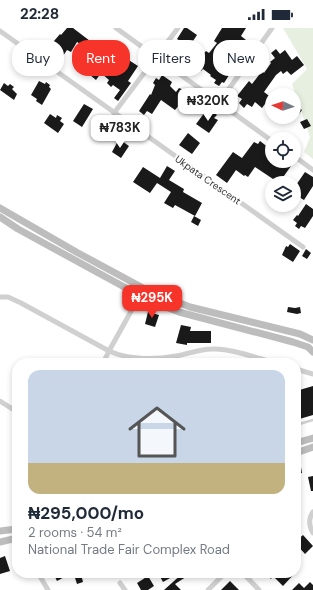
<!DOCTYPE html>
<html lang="en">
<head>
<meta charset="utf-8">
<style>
  :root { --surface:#fff; --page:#f6f6f7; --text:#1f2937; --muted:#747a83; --accent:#f63429 }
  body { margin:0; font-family:"DM Sans",sans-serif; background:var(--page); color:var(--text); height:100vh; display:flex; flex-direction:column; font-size:15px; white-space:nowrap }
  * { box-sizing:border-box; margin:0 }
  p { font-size:13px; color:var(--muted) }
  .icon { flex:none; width:22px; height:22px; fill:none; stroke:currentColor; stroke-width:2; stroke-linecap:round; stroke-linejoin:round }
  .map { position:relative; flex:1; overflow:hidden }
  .sheet { position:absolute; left:12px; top:330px; width:289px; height:220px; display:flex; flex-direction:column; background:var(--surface); border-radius:16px; box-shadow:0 2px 6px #0003 }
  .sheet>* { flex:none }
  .top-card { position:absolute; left:12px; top:12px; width:289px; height:36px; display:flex; gap:8px }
  .needle { width:26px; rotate:273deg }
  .tools { position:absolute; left:265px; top:60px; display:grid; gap:8px }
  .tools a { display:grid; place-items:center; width:36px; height:36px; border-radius:50%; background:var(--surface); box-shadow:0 2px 6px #0003; font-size:20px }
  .price { position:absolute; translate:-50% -34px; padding:0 9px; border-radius:8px; background:#fff; color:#222; font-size:13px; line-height:26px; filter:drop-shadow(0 1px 2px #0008) }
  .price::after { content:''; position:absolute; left:50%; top:24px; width:12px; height:9px; margin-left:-6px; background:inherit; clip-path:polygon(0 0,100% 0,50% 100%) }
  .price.active { background:var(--accent); color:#fff }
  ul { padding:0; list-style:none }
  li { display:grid; align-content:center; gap:8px; height:212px; padding:0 16px }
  li span { display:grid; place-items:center; height:124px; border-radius:12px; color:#555 }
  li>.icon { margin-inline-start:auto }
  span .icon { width:72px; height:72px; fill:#fffc; stroke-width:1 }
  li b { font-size:17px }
  .chip { padding:0 14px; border-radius:16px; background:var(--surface); box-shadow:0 2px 6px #0003; font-size:14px; line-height:36px }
  .chip.active { background:var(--accent); color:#fff }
  .status { display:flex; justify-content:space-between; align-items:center; height:28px; padding:0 20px; background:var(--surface); direction:ltr }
  .status svg { height:11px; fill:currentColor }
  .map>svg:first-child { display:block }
  .green { fill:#e7f0e0 }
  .building { fill:#1a1a1a }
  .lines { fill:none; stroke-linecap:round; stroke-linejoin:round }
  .service { stroke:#d0d0d0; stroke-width:2.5 }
  .minor { stroke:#d0d0d0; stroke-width:5 }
  .secondary { stroke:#bdbdbd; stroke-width:7 }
  .labels { text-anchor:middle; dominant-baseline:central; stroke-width:4; stroke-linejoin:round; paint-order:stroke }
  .street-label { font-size:10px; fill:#333; stroke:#fff }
</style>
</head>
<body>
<div class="status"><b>22:28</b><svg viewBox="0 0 49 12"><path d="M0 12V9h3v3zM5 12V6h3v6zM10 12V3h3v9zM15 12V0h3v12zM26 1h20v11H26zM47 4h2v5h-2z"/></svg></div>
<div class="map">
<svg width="313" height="562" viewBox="0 0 313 562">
  <rect width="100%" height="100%" fill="#fff"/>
  <path class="green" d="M283,0H313V131L304,124L310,109L292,56L307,41Z"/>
  <path class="building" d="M67,0H73L90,13L85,19L77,14L71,24L67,22L63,28L56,23L57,20L55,18L54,13L60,6L61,7Z
    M184,0H187L197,7L189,19L177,11Z
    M222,0H246L241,8L246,12L234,31L237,32L231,40L233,41L224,55L222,54L219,58L214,55L216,52L210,48L211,47L203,41L201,43L197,40L198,39L186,33L188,31L187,29V26L192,18L204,25L206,23L209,25L217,15L214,13Z
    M276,21L280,26L285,22L292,32L297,28L304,37L291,47L287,43L283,46L281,43L276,47L264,64L272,70V75L268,72L262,80L255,74L252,79L247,76L244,80L239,75L242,71L237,68L249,53L252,56L262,43L264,45L271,35L270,34L275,30L271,25Z
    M119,23L125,27L124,29L138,38L128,53L131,55L118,73L114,70L120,62L113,57L111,59L107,55L109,52L101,45L96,52L90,47L101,31L111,38Z
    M162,47L172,54L170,58L176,64L179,60L184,62L185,60L189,62L187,65L196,70L187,82L180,76L175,82L161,72L152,86L147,83L144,87L139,83L150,66L151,67L155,57L153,55L156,50L159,52Z
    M39,53L45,56L46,54L50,57L49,59L51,61L42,77L36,73L37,71L31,67Z
    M4,55L8,58L10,56L14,59L12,61L17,66L14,72L0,62Z
    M84,76L93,81L82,99L73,93Z
    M294,77L302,82L299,86L294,84Z
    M212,83L217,87L214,90L218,92L209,105L196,96L205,84L209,87Z
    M50,86L56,90L57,87L62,90L60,93L64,96L58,105L44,95Z
    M307,91L311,98L304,101L300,94Z
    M188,105L200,115L192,126L179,117Z
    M119,111L129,118L121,130L112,124Z
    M260,113L269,120L268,122L272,125V133H284L291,138L279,155L255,139L248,149L245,147L244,148L236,142L227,155L216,147L233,124L242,130L254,114L258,116Z
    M167,138L175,143L169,152L184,161L183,164L202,175L195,188L175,177L173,180L164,175L171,164L157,155L150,165L133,154L143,139L160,150Z
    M305,144L313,149V158L304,172L294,166V160Z
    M306,176L313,181V188L305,200L301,198L299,201L295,198L297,195L293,192L297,187L298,188Z
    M194,188L201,192L198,198L191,194Z
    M290,216L300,223L293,234L282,227L286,218L288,219Z
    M306,221L311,225L307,231L302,228Z
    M288,279L295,280L300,279L301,285L297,286L287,284Z
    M148,284L159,287L155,299L145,296Z
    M181,297L191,299L190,303H211V315H187V317L176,315Z
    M313,358V387L296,392V376L299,375L296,363Z
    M296,433H300L302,445L296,446Z
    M313,448V463H311L308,449Z
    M303,507L313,518L305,526L296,516V513Z
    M5,528L10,543L0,546V530Z
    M53,545H72L57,553Z
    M158,545H179L163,554Z
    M183,545H192L175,556L181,562H164Z
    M265,545H295L283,558L273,548L271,551Z
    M81,546L83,554L77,556L74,547Z
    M148,548L154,558L148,562H141L137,555Z
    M230,553L239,562H221Z
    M310,554L313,557V562H292L299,555L304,560Z"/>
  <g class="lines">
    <path class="service" d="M296,397L313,392"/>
    <path class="minor" d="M116,0L272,113
      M0,3L303,219
      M219,75L272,0
      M114,85L178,0
      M294,128L313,142
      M140,267L109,323C129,332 155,332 176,328C188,326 200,321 212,321C230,320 257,330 275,335
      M0,269H8L21,275L109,323L103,335
      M296,341L313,346
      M0,373L17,384
      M313,484C308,491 309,498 313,505
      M38,545L48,562
      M243,545L259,562
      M120,555L125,562
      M208,562L225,545"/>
    <path class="secondary" d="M0,180L78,225L145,261L190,279L300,306L313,312
      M0,189L18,201L148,272L179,284L293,314L308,319L313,324
      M296,415L313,410
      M296,425L313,419
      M0,503L17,501
      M0,514L17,510"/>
  </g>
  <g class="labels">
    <g class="street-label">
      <text transform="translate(208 152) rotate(35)">Ukpata Crescent</text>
    </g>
  </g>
</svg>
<div class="tools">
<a><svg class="needle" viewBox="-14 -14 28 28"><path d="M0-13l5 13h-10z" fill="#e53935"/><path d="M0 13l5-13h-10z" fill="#747a83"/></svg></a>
<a><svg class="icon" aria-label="locate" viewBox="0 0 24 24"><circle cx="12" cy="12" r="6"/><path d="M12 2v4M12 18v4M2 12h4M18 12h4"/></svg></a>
<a><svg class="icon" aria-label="layers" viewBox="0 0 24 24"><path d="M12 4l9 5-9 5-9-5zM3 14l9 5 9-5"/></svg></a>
</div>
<b class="price" style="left:208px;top:94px">₦320K</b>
<b class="price" style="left:120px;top:121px">₦783K</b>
<b class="price active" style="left:152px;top:291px">₦295K</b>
<div class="top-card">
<a class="chip">Buy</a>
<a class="chip active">Rent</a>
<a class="chip">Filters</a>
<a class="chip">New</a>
</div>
<section class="sheet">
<ul>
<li><span style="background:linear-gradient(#c9d6e8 75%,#c2b280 0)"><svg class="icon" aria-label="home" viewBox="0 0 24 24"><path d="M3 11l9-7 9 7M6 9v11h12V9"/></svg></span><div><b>₦295,000/mo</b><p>2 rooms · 54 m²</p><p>National Trade Fair Complex Road</p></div></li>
</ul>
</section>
</div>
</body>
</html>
